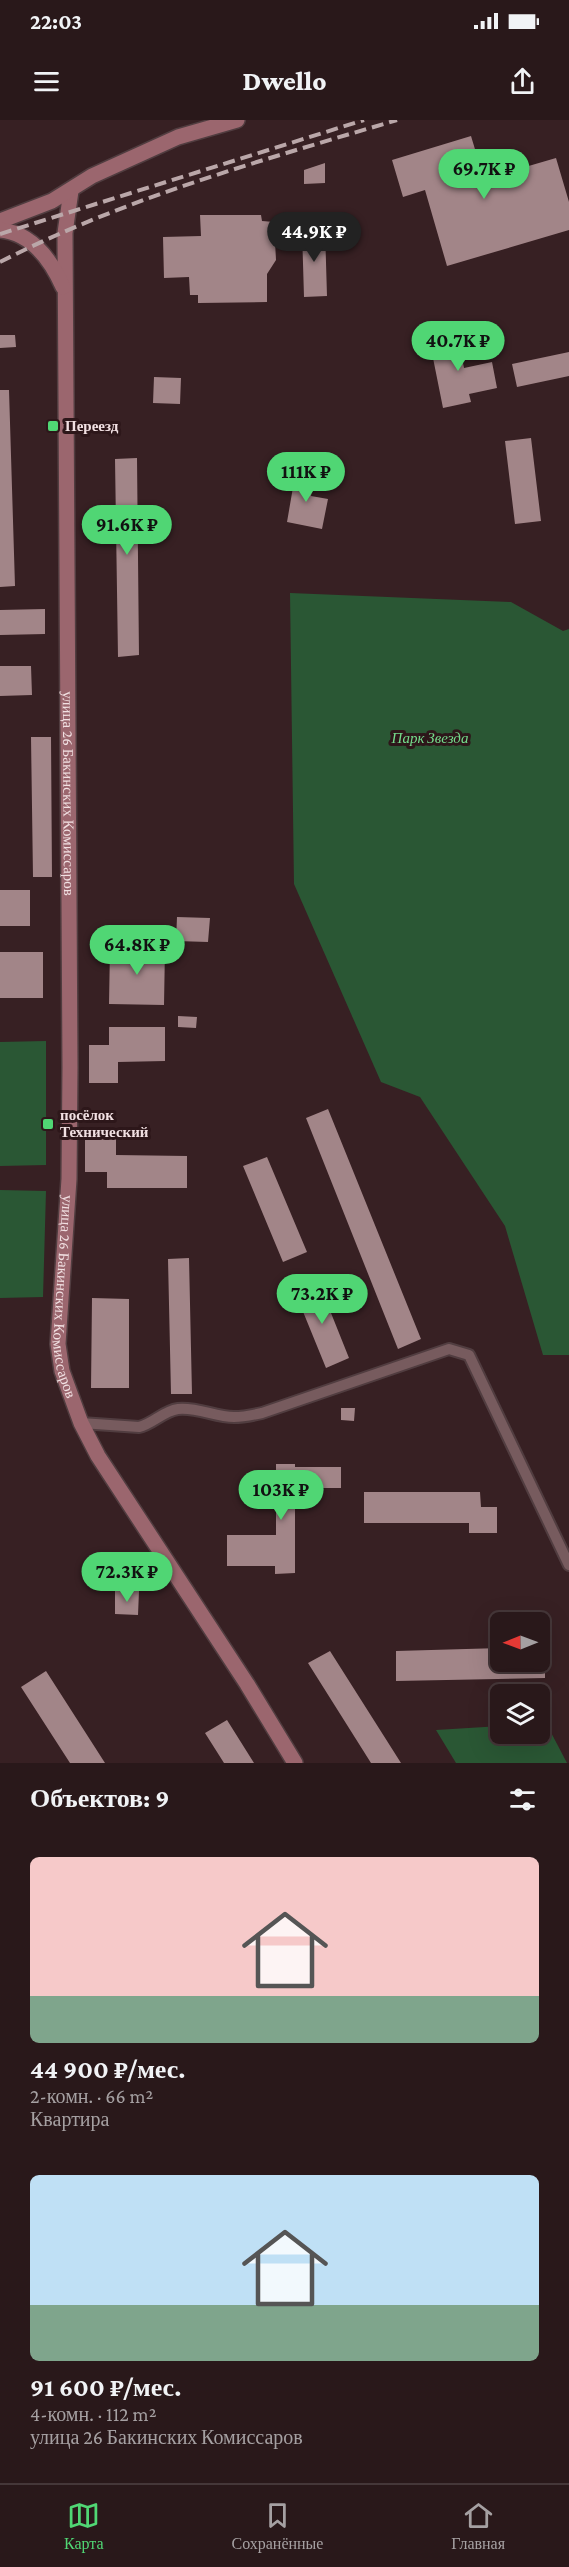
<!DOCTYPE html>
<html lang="ru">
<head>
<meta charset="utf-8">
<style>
  :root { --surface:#29181a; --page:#312123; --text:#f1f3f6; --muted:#a5a0a2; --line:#453739; --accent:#50d674 }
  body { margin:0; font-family:"Crimson Pro",serif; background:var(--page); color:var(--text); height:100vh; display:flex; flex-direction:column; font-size:22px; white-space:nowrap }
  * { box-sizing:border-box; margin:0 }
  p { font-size:20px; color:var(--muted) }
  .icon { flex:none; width:33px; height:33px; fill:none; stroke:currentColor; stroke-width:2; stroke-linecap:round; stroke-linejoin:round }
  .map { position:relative; height:1643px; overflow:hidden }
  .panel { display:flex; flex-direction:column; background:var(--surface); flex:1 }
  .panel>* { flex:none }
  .needle { width:39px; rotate:269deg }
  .controls { position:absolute; left:490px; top:1492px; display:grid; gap:12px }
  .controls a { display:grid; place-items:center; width:60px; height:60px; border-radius:9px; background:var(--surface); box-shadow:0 6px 24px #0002,0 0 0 2px var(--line); font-size:30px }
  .price { position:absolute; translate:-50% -51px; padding:0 14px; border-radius:21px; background:var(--accent); color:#111; font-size:20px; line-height:39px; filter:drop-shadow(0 2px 3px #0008) }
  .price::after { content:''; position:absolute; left:50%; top:36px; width:18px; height:14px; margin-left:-9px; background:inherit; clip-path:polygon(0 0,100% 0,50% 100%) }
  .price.on { background:#222; color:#fff }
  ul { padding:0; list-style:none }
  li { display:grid; align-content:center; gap:12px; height:318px; padding:0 30px }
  li span { display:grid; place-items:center; height:186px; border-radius:9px; color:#555 }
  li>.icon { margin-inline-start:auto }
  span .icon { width:108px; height:108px; fill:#fffc; stroke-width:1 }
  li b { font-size:26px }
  h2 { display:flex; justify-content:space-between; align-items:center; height:72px; padding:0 30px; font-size:26px }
  .status { display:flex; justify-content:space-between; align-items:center; height:42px; padding:0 30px; background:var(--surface); direction:ltr }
  .status svg { height:16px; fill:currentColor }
  header { display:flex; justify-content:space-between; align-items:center; height:78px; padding:0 30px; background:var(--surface); font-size:27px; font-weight:800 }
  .tab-bar { display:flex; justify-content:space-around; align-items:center; height:84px; border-top:2px solid var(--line); background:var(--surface); font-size:16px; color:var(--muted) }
  .tab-bar a { display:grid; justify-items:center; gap:3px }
  .tab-bar .on { color:var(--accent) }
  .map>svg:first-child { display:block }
  .green { fill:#2a5734 }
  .building { fill:#a28588 }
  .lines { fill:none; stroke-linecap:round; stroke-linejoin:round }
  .minor-casing { stroke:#513d40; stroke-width:14 }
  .secondary-casing { stroke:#513d40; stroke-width:18 }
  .minor { stroke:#775b5e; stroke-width:10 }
  .secondary { stroke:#9b666e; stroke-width:15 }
  .rail { stroke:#baa7a9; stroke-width:4; stroke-dasharray:12 6; stroke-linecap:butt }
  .poi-dot { fill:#50d674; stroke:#2d171a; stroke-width:2 }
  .labels { text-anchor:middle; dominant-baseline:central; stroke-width:6; stroke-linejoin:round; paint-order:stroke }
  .poi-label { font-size:15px; font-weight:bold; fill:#f1e0e2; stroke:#2d171a; text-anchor:start }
  .park-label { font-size:15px; font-style:italic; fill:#74db8b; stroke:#2d171a }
  .street-label { font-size:15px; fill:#f1e0e2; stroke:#2d171a }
</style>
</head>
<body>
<div class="status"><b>22:03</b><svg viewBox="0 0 49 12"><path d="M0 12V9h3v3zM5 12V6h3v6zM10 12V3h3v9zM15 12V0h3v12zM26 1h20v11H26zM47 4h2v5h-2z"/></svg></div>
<header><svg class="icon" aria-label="menu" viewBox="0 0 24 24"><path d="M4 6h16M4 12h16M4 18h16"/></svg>Dwello<svg class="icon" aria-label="share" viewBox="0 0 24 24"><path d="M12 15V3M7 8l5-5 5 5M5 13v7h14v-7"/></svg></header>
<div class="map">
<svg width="569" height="1643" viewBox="0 0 569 1643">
  <rect width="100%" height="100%" fill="#372023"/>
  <path class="green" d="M290,473L511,482L563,511L569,509V1235H543L505,1106L420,977L381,962L294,764Z
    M46,921V1045L0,1046V922Z
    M0,1070L46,1071L43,1177L0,1178Z
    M540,1603H546L567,1643H456L436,1610L501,1606V1614H540Z"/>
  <path class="building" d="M471,16L484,59L556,38L569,82V110L447,146L425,70L403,77L392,40Z
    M325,43V63L304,64V50Z
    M200,95H261L262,101L274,102L276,140L267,154V182L198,183V175H190L189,157L164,158L163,117L201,116Z
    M325,109L327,176L304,177L302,110Z
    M457,212L464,248L492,242L497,268L469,274L471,282L443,288L429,218Z
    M0,215H15L16,227L0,228Z
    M569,232V256L517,267L512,244Z
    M154,257L181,258L180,284L153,283Z
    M0,270H9L15,466L0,467Z
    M531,318L541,401L515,404L505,321Z
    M137,338L139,535L118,537L115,339Z
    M296,350L315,353L311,376L328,379L322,409L287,402Z
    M45,489V514L0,515V490Z
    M0,546H31L32,575L0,576Z
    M31,617H51L52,757H33Z
    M0,770H30V806H0Z
    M177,797L210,798L208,822L176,821Z
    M110,828H165L164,885L109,884Z
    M0,832H43V878H0Z
    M178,896L197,897L196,908L178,907Z
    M109,907H165V941L118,942V963H89V925H109Z
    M328,989L421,1219L398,1229L306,998Z
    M85,1017H116V1035L187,1036V1068H107V1052H85Z
    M267,1037L307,1132L283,1142L243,1046Z
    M189,1138L192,1274H171L168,1139Z
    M319,1163L349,1238L326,1248L295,1172Z
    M92,1178L129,1179V1268H91Z
    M341,1288H355L354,1301L341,1300Z
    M276,1344H295V1347H341V1368H295V1453L275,1454V1446H227V1415H276Z
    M364,1372H480L481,1387H497V1413H469V1403H364Z
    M115,1471H139L138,1495L115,1494Z
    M501,1528V1542H545V1558L396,1561V1531Z
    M330,1531L401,1643H371L308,1543Z
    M46,1551L105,1643H70L21,1567Z
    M227,1600L254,1643H224L205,1613Z"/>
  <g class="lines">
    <defs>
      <path id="minor" d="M81,1303L139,1307C153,1304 163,1291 178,1289C198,1287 215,1297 234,1297C243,1297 253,1295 262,1293L449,1229L469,1235L569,1445"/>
      <g id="secondary">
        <path id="s1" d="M71,71L65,113L70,947L69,1059L58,1224L62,1251L81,1303L98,1336L247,1564L295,1643"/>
        <path d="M0,101L52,81L92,56L178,17L237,0"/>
        <path d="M0,110C32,113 51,140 63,167"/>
      </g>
    </defs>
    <use href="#minor" class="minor-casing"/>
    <use href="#secondary" class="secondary-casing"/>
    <use href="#minor" class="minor"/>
    <use href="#secondary" class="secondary"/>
    <path class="rail" d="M0,114L364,0
      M0,142C125,78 263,40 397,0"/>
  </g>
  <g class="poi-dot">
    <rect x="47" y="300" width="12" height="12" rx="3"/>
    <rect x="42" y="998" width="12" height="12" rx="3"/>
  </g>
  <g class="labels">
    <g class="poi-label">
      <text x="65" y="306">Переезд</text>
      <text x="60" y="995">посёлок<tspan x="60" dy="17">Технический</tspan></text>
    </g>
    <g class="park-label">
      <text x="430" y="618">Парк Звезда</text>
    </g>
    <g class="street-label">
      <text stroke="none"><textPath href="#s1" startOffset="603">улица 26 Бакинских Комиссаров</textPath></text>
      <text stroke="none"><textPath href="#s1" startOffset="1107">улица 26 Бакинских Комиссаров</textPath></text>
    </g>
  </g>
</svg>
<div class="controls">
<a><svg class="needle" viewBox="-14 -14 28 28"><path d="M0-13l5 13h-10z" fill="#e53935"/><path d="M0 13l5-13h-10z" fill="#a5a0a2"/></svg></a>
<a><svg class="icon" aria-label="layers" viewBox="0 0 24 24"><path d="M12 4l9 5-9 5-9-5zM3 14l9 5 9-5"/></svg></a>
</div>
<b class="price" style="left:484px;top:80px">69.7K ₽</b>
<b class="price on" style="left:314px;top:143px">44.9K ₽</b>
<b class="price" style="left:458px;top:252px">40.7K ₽</b>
<b class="price" style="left:306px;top:383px">111K ₽</b>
<b class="price" style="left:127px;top:436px">91.6K ₽</b>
<b class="price" style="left:137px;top:856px">64.8K ₽</b>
<b class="price" style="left:322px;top:1205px">73.2K ₽</b>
<b class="price" style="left:281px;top:1401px">103K ₽</b>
<b class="price" style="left:127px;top:1483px">72.3K ₽</b>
</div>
<section class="panel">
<h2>Объектов: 9<svg class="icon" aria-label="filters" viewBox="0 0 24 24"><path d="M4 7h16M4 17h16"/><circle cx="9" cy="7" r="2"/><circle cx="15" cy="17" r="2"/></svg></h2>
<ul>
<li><span style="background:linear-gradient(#f6c9c9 75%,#7fa58c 0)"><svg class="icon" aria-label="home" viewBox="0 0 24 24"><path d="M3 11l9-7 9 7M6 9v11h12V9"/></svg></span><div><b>44 900 ₽/мес.</b><p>2-комн. · 66 m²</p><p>Квартира</p></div></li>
<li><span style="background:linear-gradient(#bfe0f5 70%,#7fa58c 0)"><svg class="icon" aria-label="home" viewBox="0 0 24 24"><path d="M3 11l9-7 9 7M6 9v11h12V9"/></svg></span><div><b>91 600 ₽/мес.</b><p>4-комн. · 112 m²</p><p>улица 26 Бакинских Комиссаров</p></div></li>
</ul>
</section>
<nav class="tab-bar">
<a class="on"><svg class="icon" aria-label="map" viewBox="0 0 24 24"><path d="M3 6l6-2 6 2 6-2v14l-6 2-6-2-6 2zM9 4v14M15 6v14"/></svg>Карта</a>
<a><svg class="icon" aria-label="saved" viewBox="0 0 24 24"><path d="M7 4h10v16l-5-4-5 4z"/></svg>Сохранённые</a>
<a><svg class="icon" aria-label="home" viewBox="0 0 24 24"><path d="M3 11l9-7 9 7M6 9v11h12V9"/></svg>Главная</a>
</nav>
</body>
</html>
